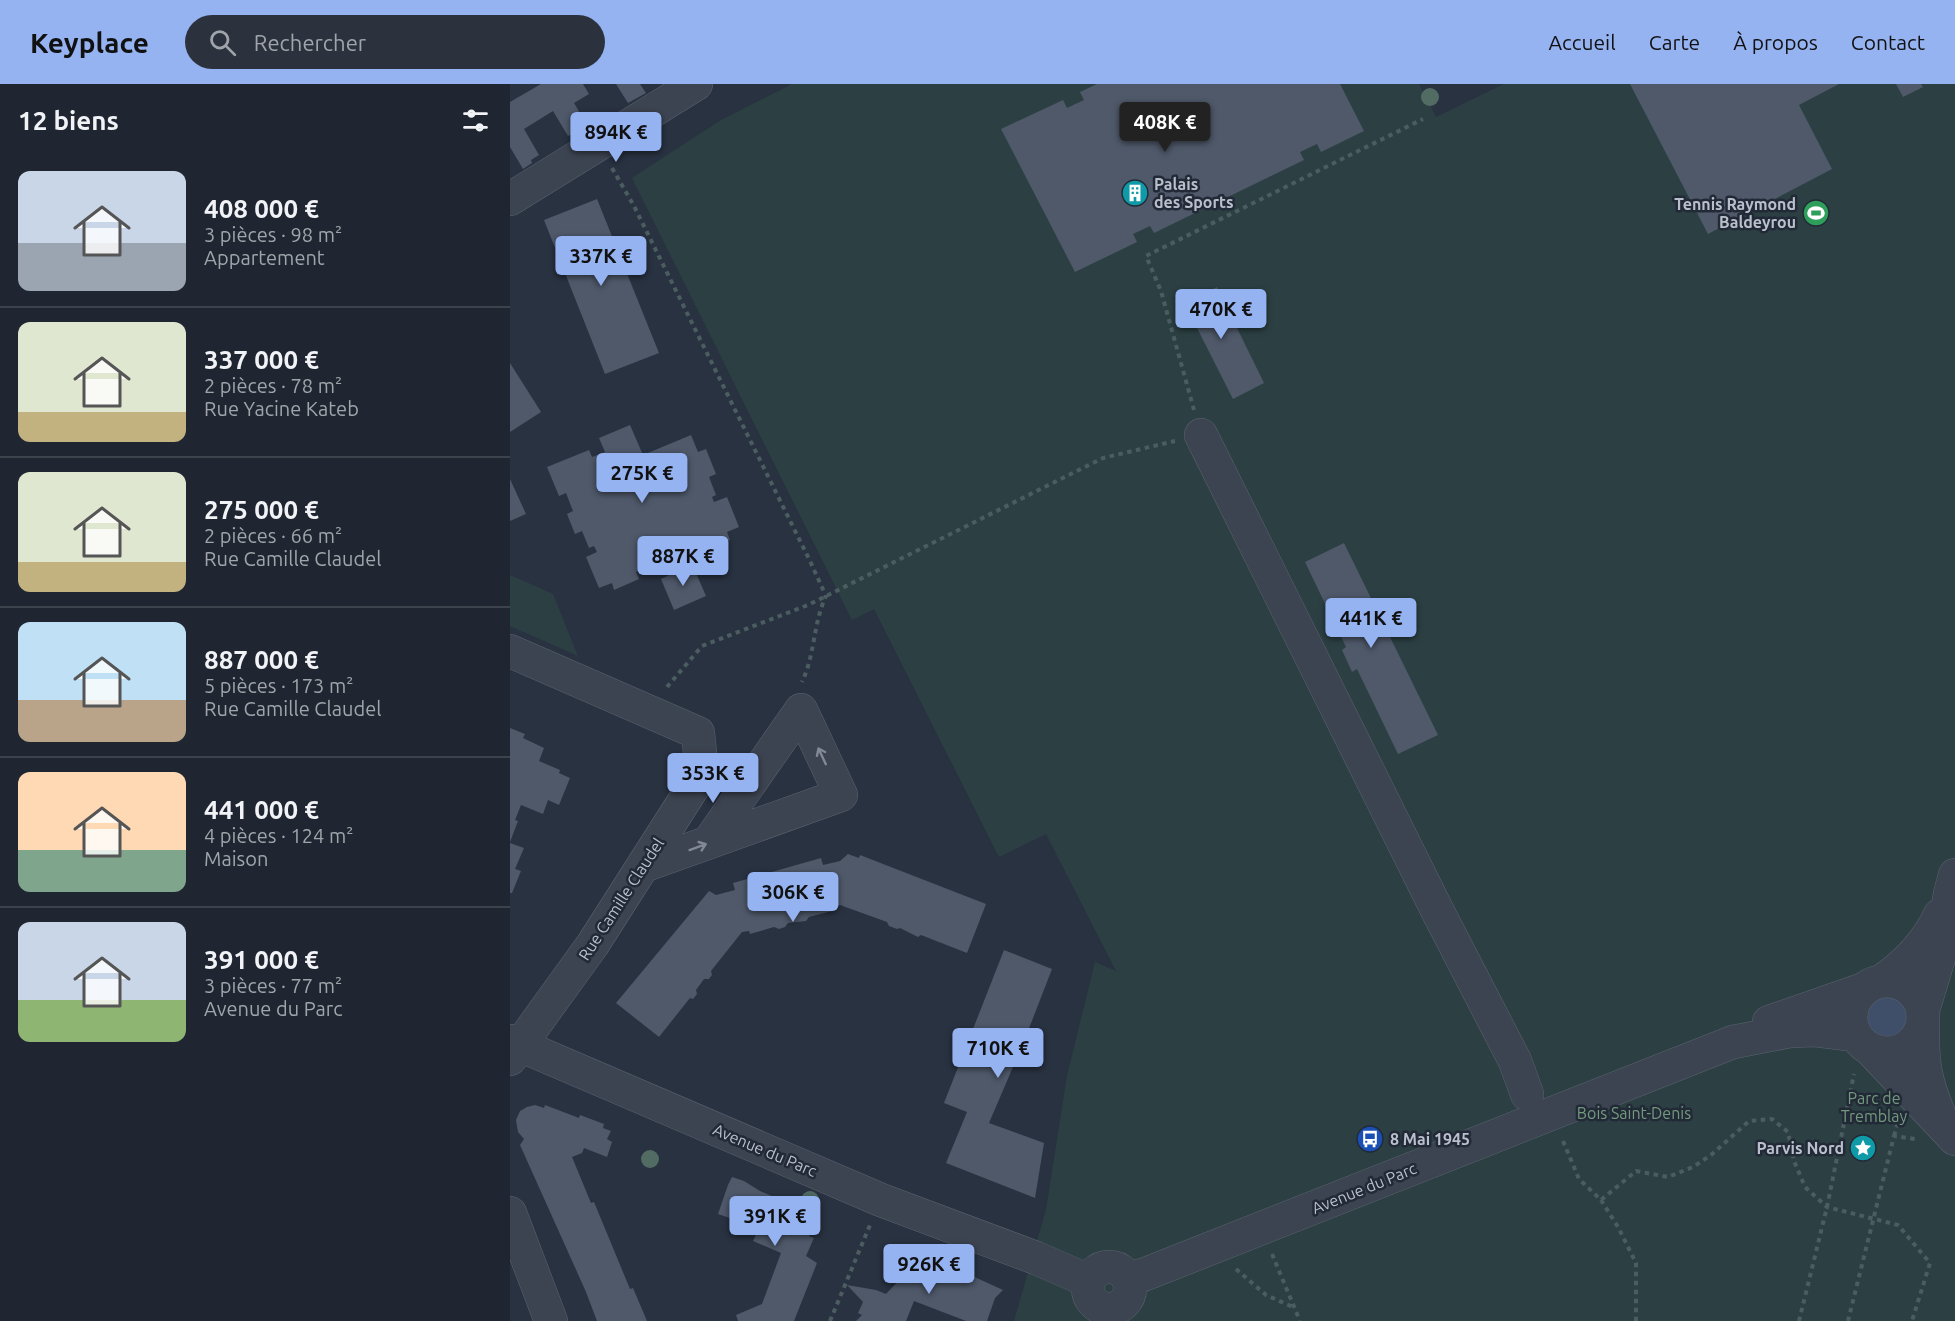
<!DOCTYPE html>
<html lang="fr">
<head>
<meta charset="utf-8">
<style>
  :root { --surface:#1f2631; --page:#2c323d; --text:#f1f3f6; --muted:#a1a5ab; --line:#3c434d; --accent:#95b2f1 }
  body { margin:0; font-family:Ubuntu,sans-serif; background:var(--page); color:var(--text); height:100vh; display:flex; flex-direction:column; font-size:22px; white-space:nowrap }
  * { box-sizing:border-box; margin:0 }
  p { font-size:20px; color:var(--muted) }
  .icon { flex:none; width:33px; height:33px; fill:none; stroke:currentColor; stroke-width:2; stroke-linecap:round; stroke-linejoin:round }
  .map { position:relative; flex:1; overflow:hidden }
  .side { display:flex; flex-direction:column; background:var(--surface); width:510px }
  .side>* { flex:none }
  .price { position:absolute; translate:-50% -51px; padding:0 14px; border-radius:6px; background:var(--accent); color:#111; font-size:20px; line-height:39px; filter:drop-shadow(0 2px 3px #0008) }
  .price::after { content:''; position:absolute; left:50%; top:36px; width:18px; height:14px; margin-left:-9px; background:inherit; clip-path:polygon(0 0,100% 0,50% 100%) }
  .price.active { background:#222; color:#fff }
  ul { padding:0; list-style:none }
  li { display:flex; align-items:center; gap:18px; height:150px; padding:0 18px }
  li+li { border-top:2px solid var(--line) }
  li span { display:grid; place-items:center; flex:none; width:168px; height:120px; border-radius:12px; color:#555 }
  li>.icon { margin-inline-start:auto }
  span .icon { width:72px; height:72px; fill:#fffc; stroke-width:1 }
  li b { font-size:26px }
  h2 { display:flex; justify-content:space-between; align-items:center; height:72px; padding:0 18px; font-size:26px }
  header { display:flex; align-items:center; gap:36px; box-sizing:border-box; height:84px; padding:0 30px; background:var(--accent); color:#111 }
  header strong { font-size:28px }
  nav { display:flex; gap:33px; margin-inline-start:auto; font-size:21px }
  .search { width:420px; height:54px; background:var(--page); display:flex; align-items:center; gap:15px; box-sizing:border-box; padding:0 21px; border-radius:33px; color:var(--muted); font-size:22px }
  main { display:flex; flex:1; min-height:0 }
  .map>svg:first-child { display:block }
  .green { fill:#2c4043 }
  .water { fill:#404f69 }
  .building { fill:#4f596a }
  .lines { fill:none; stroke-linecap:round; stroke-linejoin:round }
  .minor-casing { stroke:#5b626f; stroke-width:34 }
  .path { stroke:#4b5d61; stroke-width:4; stroke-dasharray:4.5 4.5; stroke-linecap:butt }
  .minor { stroke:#3d4451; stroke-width:33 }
  .tree { fill:#526b63 }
  .oneway { stroke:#828894 }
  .labels { text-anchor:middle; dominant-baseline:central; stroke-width:5; stroke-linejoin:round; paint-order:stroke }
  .poi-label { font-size:16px; font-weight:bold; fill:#bac0cb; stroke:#222937; text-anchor:start }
  .street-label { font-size:16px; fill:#bac0cb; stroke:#222937 }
  .park-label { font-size:16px; fill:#739a7e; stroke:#222937 }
</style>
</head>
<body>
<header>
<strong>Keyplace</strong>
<div class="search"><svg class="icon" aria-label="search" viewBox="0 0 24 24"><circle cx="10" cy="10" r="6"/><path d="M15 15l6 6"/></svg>Rechercher</div>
<nav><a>Accueil</a><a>Carte</a><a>À propos</a><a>Contact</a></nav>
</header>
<main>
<section class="side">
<h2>12 biens<svg class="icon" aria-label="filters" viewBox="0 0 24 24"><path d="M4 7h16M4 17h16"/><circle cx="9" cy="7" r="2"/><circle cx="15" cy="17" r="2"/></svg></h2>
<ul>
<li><span style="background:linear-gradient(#c9d6e8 60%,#9aa5b1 0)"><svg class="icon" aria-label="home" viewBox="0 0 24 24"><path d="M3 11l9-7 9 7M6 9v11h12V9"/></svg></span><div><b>408 000 €</b><p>3 pièces · 98 m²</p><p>Appartement</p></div></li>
<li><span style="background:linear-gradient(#dfe7d0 75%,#c2b280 0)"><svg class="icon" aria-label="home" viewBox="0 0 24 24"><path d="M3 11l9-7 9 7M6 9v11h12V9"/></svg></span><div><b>337 000 €</b><p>2 pièces · 78 m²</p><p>Rue Yacine Kateb</p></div></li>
<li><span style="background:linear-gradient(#dfe7d0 75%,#c2b280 0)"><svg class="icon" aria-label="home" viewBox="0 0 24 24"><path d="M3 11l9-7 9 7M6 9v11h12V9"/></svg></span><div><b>275 000 €</b><p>2 pièces · 66 m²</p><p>Rue Camille Claudel</p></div></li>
<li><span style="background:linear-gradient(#bfe0f5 65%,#b9a48a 0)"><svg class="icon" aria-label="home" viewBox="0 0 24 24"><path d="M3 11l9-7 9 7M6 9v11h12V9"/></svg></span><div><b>887 000 €</b><p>5 pièces · 173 m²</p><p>Rue Camille Claudel</p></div></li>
<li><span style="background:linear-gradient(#ffd9b3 65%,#7fa58c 0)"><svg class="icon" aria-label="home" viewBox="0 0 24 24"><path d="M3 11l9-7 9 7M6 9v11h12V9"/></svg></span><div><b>441 000 €</b><p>4 pièces · 124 m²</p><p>Maison</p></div></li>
<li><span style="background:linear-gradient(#c9d6e8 65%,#8fb573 0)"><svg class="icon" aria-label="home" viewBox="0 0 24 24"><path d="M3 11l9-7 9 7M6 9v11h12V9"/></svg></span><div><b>391 000 €</b><p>3 pièces · 77 m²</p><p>Avenue du Parc</p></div></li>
</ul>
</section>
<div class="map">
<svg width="1445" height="1237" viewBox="0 0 1445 1237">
  <rect width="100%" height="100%" fill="#293241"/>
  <path class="green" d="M282,0H909L926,33L994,0H1445V1237H504L536,1126L557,992L585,878L606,887L536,750L489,773L364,525L342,536L122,94L211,36Z
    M0,491L43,510L69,575L66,571L0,542Z"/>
  <path class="water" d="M1356 934a22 22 0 1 1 44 0a22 22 0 1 1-44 0Z"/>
  <path class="building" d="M31,0H73L79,10L64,19L79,44L70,50L68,47L58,52L43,27L14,45L29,71L21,76L22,79L13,85L0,63V18Z
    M106,0H130L136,9L118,19Z
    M587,0H830L854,47L811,68L807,60L790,68L794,76L644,149L640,142L623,150L627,158L565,188L491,45L553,16L557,24L574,16L570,8Z
    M1120,0H1329L1289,21L1322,85L1198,150Z
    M1386,0H1411L1413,3L1393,13Z
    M87,115L149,269L95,290L34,136Z
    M707,203L754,299L723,315L684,238L677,242L665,217L690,205L693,210Z
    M0,279L31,328L0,348Z
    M120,341L133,371L181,351L188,368L196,365L206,390L199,393L206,411L202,413L204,418L217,413L229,443L217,448L220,456L196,466L192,458L126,488L129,495L104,506L102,499L89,504L76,473L87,468L84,462L79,464L72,447L65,450L57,430L63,427L56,409L49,412L37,383L79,366L82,373L95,368L89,354Z
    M0,395L16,430L0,437Z
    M834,459L928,651L888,670L847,585L842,588L832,566L836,563L795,478Z
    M182,480L196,512L164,526L151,495Z
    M0,644L15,650L13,654L34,664L29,677L50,686L49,689L60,694L49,721L38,716L33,730L11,721L5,736L8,737L0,758Z
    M0,759L14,764L5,785L11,787L2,809H0Z
    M338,770L349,774L350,771L476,820L457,869L411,851L408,853L390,844L387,845L379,842L377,838L330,821L325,822L326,826L299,833L296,837L278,839L275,843L269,845L264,843L240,850L239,847L232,848L201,887L202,891L199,895H194L186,906L187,910L183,915L180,914L149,953L106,919L199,807L206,811L225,806L223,799L311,774L313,781L330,777Z
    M494,866L542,885L518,947L514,945L500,983H503L479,1039L534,1059L525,1114L436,1079L457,1028L434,1019Z
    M25,1021L34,1024L35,1021L69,1034L70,1031L94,1040L93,1044L101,1047L97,1055L102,1058L97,1073L74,1064L72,1069L62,1073L81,1119L84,1118L120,1205L123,1204L137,1237H87L76,1208L10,1061L14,1055L8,1048L6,1036L10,1027L17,1023Z
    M222,1093L234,1097L250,1107L305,1131L309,1135L307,1143L299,1152L304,1154L296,1172L307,1179L284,1237H228L226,1231L252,1220L271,1169L243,1157L249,1144L208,1130L218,1101Z
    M402,1172L420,1176L418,1180L458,1190L493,1206L485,1214L477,1237H456L404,1217L396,1237H346L352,1231L348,1229L353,1218L337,1201L366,1206L376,1210L393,1192L396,1181Z"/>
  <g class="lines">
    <defs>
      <path id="minor" d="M0,115L186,0
        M691,351L927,826L1005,977L1017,1010
        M0,567L188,649L192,689L83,860L0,975
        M133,782L331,711L291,626L198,759
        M1341 933a36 36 0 1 1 72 0a36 36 0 1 1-72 0Z
        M1372,897C1398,879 1417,859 1430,831
        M1413,926L1433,860L1440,810L1445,791
        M1259,938L1354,905
        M1413,942C1412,979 1415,996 1429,1030
        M0,957L371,1116L526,1174L579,1197
        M1361,966L1445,1055
        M0,1129L41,1237
        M578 1204a21 21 0 1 1 42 0a21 21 0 1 1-42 0Z
        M618,1193L633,1191L1223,958L1280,947L1305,946L1346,951"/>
    </defs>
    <use href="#minor" class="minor-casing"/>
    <path class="path" d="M102,84L124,122L300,477L316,512C303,540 305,571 292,598
      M684,326L651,207L636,172L913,35
      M157,603L192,562L298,521L593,374L665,357
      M1384,1052L1388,1038
      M1053,1057L1069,1095L1091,1116L1126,1087L1158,1093L1183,1083L1201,1071L1239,1037L1262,1035L1278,1048L1284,1077L1295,1103L1317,1123L1388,1141L1420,1179L1402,1237
      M1091,1116L1108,1143L1126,1179V1237
      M762,1170L790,1237
      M726,1185L756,1211L785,1224
      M320,1237L360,1141
      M1289,1237L1317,1123L1344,990
      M1338,1237L1384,1052L1405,1055"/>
    <use href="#minor" class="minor"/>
  </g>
  <g class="tree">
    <circle cx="920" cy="13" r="9"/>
    <circle cx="140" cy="1075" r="9"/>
    <circle cx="300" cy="1116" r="9"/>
  </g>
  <defs><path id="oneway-shaft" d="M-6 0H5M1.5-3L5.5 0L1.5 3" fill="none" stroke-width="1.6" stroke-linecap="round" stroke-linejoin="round" transform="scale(1.5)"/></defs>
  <g class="oneway">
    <use href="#oneway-shaft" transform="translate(312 672) rotate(-115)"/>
    <use href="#oneway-shaft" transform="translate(188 763) rotate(-20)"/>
  </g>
  <defs>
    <symbol id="building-disc" viewBox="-11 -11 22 22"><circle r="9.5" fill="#0f9aa8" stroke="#222937"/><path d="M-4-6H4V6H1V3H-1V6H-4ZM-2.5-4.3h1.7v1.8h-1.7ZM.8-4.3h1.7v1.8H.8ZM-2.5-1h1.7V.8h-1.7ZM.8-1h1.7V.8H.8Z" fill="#fff"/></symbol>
    <symbol id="stadium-disc" viewBox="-11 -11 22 22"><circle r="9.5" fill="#2e9e5b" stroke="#222937"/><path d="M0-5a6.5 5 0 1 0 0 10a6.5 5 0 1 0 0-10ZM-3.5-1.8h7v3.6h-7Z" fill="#fff"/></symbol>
    <symbol id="bus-disc" viewBox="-11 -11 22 22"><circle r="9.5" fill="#1a4fb4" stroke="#222937"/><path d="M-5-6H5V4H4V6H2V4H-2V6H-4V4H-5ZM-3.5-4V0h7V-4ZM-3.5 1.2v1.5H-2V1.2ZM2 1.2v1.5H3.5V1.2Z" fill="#fff"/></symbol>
    <symbol id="sight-disc" viewBox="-11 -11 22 22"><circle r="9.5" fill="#0f9aa8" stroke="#222937"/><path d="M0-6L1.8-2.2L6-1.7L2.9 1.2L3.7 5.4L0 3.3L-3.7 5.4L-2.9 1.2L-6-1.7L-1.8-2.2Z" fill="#fff"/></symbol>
  </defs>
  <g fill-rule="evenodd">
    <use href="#building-disc" x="610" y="94" width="30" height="30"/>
    <use href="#stadium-disc" x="1291" y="114" width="30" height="30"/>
    <use href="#bus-disc" x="845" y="1040" width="30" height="30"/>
    <use href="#sight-disc" x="1338" y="1049" width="30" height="30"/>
  </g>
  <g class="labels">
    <g class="poi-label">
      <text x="644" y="100">Palais<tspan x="644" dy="18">des Sports</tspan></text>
      <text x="1286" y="120" text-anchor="end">Tennis Raymond<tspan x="1286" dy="18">Baldeyrou</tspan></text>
      <text x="880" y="1055">8 Mai 1945</text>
      <text x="1334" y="1064" text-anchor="end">Parvis Nord</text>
    </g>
    <g class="street-label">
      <text transform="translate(111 815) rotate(-57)">Rue Camille Claudel</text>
      <text transform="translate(255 1066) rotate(23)">Avenue du Parc</text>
      <text transform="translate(854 1104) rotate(-22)">Avenue du Parc</text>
    </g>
    <g class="park-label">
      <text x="1364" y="1014">Parc de<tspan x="1364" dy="18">Tremblay</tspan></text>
      <text x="1124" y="1029">Bois Saint-Denis</text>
    </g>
  </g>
</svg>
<b class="price active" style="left:655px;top:69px">408K €</b>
<b class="price" style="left:106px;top:79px">894K €</b>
<b class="price" style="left:91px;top:203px">337K €</b>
<b class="price" style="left:711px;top:256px">470K €</b>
<b class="price" style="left:132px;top:420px">275K €</b>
<b class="price" style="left:173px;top:503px">887K €</b>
<b class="price" style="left:861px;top:565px">441K €</b>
<b class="price" style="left:203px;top:720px">353K €</b>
<b class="price" style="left:283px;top:839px">306K €</b>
<b class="price" style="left:488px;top:995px">710K €</b>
<b class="price" style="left:265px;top:1163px">391K €</b>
<b class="price" style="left:419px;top:1211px">926K €</b>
</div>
</main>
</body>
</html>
